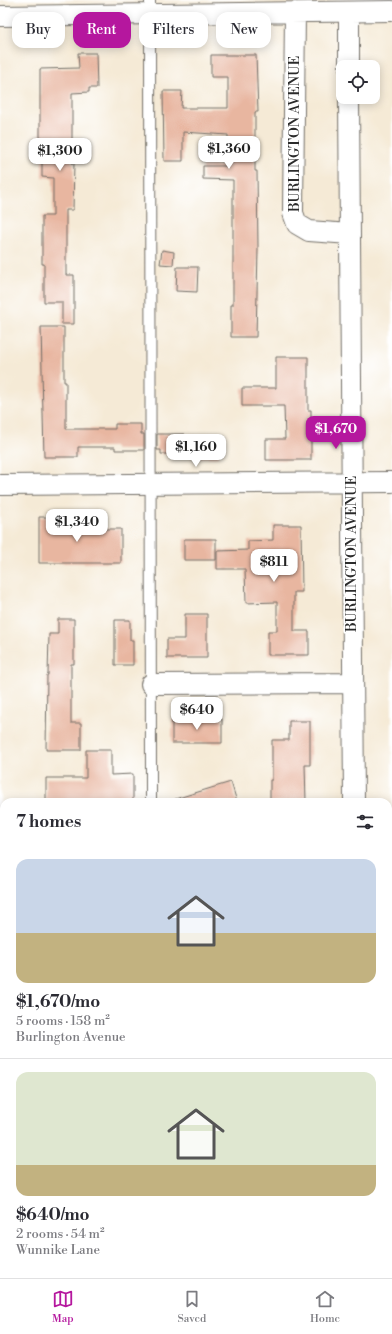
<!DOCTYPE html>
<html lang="en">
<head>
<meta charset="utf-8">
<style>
  :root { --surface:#fff; --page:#f7f7f7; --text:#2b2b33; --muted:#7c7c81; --line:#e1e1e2; --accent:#b5179e }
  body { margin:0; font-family:"Libre Bodoni",serif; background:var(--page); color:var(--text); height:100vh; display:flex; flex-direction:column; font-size:15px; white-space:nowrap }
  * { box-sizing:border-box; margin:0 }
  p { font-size:13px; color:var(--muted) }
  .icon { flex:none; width:22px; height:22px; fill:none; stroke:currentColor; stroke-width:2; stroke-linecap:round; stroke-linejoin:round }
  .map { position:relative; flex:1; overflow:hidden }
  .side { position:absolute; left:0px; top:798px; width:392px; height:480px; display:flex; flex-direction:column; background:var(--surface); border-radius:12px 12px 0 0; box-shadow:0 2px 10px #0003 }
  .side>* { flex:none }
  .top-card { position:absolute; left:12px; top:12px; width:368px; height:36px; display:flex; gap:8px }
  .buttons { position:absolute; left:336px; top:60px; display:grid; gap:8px }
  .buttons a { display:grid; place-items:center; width:44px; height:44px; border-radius:8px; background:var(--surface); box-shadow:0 2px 10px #0003; font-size:20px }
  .price { position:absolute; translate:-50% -34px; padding:0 9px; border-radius:8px; background:#fff; color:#222; font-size:13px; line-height:26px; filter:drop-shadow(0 1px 2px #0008) }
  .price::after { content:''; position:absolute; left:50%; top:24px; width:12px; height:9px; margin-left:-6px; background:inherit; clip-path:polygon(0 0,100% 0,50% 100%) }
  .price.on { background:var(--accent); color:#fff }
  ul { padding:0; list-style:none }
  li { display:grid; align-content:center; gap:8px; height:212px; padding:0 16px }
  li+li { border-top:1px solid var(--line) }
  li span { display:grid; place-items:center; height:124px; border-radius:12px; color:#555 }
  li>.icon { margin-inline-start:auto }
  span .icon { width:72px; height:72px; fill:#fffc; stroke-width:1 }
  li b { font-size:17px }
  h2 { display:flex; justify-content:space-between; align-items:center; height:48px; padding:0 16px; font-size:17px }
  .chip { padding:0 14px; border-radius:12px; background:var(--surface); box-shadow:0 2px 10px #0003; font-size:14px; line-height:36px }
  .chip.on { background:var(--accent); color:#fff }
  .tabs { display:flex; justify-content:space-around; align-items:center; height:56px; border-top:1px solid var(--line); background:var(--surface); font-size:11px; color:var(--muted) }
  .tabs a { display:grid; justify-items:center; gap:2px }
  .tabs .on { color:var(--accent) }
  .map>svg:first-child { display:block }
  .building { fill:#e8b6a0 }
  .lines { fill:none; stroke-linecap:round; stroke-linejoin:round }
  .service-casing { stroke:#726e67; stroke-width:12 }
  .minor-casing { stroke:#726e67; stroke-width:22 }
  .service { stroke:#fff; stroke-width:10 }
  .minor { stroke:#fff; stroke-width:20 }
  .labels { text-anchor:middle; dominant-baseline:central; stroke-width:3; stroke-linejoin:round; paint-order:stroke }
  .street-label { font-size:14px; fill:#2b2b2b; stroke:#fff }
</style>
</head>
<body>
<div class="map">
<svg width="392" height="1278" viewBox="0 0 392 1278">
  <rect width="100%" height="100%" fill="#fff"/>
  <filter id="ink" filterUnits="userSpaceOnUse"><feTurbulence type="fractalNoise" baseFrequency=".025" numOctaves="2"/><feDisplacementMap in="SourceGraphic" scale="8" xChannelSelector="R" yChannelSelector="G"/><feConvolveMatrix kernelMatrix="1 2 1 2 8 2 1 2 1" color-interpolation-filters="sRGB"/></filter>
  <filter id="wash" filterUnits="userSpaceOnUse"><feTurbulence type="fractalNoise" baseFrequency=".012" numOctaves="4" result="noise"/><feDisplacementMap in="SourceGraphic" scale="16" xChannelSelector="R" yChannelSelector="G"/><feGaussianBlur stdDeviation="0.9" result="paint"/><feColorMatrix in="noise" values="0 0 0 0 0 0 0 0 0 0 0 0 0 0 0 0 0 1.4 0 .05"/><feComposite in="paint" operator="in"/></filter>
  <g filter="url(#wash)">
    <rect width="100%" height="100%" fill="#f5ead6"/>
    <g id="blocks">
      <path class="building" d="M78,53H96L97,88H89V92L72,93V163H74L73,210H66V275H74V324H62V302H44V264H42V216H53V178L42,177V155H40V69L79,68Z
        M211,55H256L258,112H255V171H257L258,249L256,337H231V305H233V180L203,179V166H228V135L183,132V161H164L163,91H182L181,108H228V77H211Z
        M162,250L174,252L173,265L160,264Z
        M177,267H198L197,292L176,291Z
        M41,327H64V382H66V429H115V424H141V434H144V450H115V447H78V457H44Z
        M276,357H308V410H311V460H266V439H285L284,406H242V388H276Z
        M157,434H184V437H219V457H191V454H161V450H157Z
        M39,517H68V529H121V563H39Z
        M273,525H301L302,592H294V631H309V655H268V631H277V602L246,603L245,569H217V551L248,550V541L273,540Z
        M184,539H216V560H184Z
        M185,614H207V658H167V639H185Z
        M58,619H74V664H71V723H81V750H46L47,675H48L49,634H58Z
        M115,620H130V640H133V665H115Z
        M172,719H222V743H172Z
        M289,721H310V765H305L306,802H270V780H272V740H289Z
        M86,750H111V775L133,774V802H46V778H86Z
        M231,782L237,802H175V799Z"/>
    </g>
  </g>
  <g filter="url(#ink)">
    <use href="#blocks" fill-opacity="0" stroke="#726e67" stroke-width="1"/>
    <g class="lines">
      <defs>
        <path id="service" d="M150,0L151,802
          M152,1274V1278"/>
        <path id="minor" d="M295,12L293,213L297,224L309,231L350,234
          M349,12V67
          M0,16L392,11
          M349,97L354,802
          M0,485L392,482
          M151,684L353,683
          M388,1093H392
          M350,1278L351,1274"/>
      </defs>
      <use href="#service" class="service-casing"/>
      <use href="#minor" class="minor-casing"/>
      <use href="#service" class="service"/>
      <use href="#minor" class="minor"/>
    </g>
  </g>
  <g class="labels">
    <g class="street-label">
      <text transform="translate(295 134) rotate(-90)">BURLINGTON AVENUE</text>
      <text transform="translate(352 554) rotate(-90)">BURLINGTON AVENUE</text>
    </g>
  </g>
</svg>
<div class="buttons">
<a><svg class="icon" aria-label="locate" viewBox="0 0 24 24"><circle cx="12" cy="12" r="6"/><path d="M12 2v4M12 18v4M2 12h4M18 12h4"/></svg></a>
</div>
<b class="price" style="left:229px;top:170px">$1,360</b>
<b class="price" style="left:60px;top:172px">$1,300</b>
<b class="price on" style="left:336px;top:450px">$1,670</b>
<b class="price" style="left:196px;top:468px">$1,160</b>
<b class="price" style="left:77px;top:543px">$1,340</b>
<b class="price" style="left:274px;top:583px">$811</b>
<b class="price" style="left:197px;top:731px">$640</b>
<div class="top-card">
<a class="chip">Buy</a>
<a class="chip on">Rent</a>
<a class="chip">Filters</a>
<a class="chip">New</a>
</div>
<section class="side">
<h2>7 homes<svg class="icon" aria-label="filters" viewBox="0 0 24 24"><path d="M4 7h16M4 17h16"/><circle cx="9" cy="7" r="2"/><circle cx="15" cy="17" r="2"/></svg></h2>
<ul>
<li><span style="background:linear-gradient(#c9d6e8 60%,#c2b280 0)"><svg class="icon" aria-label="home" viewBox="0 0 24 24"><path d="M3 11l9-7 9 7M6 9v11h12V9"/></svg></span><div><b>$1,670/mo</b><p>5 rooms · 158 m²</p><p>Burlington Avenue</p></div></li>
<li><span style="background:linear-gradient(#dfe7d0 75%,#c2b280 0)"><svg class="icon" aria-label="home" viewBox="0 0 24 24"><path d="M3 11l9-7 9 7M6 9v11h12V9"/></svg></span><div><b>$640/mo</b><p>2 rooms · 54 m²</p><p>Wunnike Lane</p></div></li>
</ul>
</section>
</div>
<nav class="tabs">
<a class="on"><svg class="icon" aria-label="map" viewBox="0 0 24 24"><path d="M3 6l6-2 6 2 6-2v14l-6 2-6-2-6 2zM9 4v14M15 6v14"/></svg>Map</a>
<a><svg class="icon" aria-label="saved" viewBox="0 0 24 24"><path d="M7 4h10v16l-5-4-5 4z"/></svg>Saved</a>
<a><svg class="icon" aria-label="home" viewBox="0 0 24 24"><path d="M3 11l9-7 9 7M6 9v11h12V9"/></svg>Home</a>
</nav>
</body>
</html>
